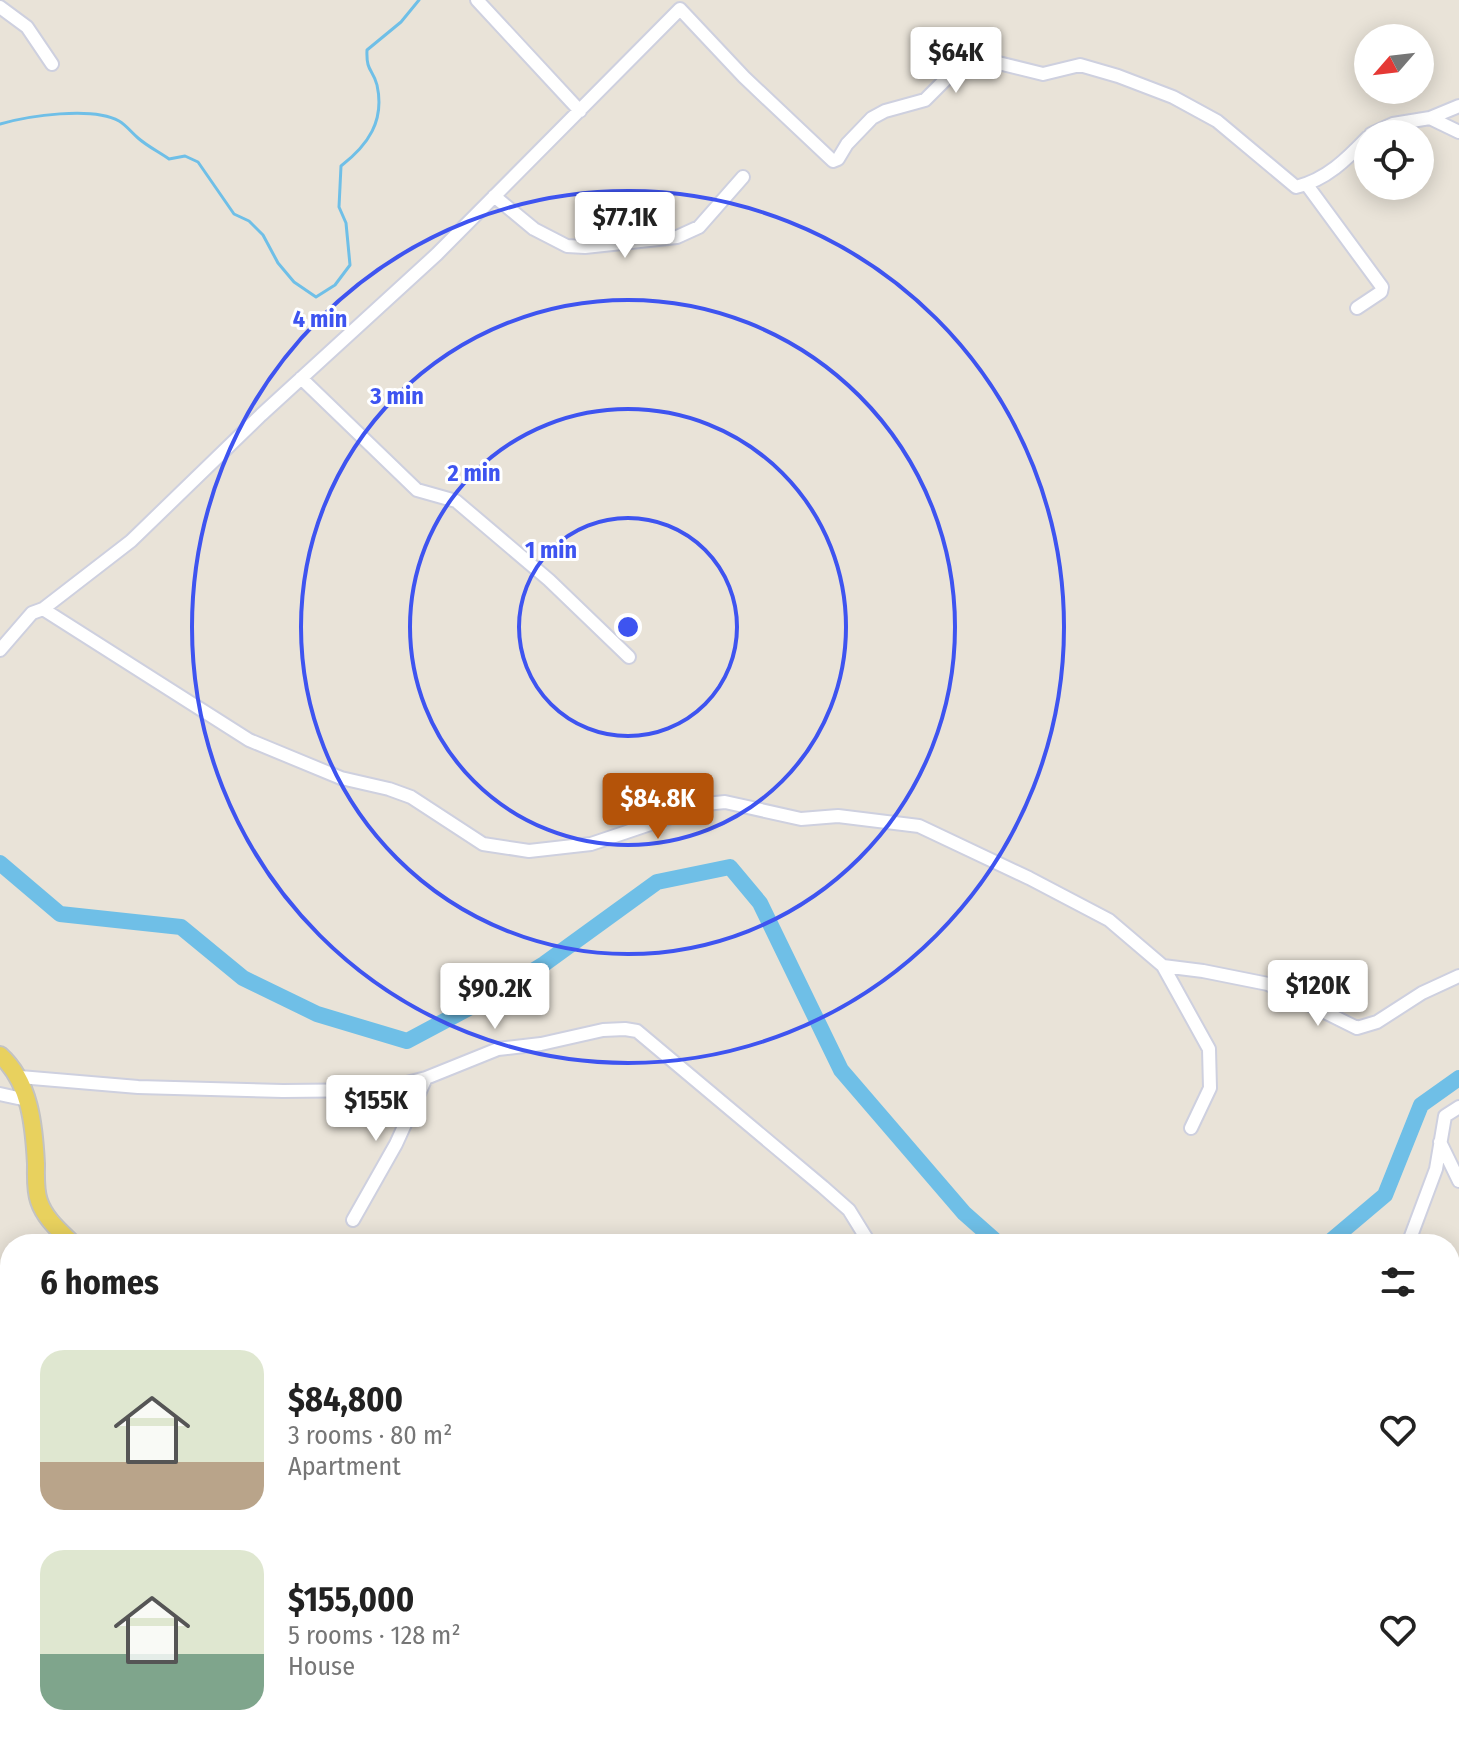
<!DOCTYPE html>
<html lang="en">
<head>
<meta charset="utf-8">
<style>
  :root { --surface:#fff; --page:#f6f6f6; --text:#222; --muted:#767676; --accent:#b45309 }
  body { margin:0; font-family:"Fira Sans Condensed",sans-serif; background:var(--page); color:var(--text); height:100vh; display:flex; flex-direction:column; font-size:30px; white-space:nowrap }
  * { box-sizing:border-box; margin:0 }
  p { font-size:26px; color:var(--muted) }
  .icon { flex:none; width:44px; height:44px; fill:none; stroke:currentColor; stroke-width:2; stroke-linecap:round; stroke-linejoin:round }
  .map { position:relative; flex:1; overflow:hidden }
  .details { position:absolute; left:0px; top:1234px; width:1460px; height:512px; display:flex; flex-direction:column; background:var(--surface); border-radius:32px 32px 0 0; box-shadow:0 4px 20px #0003 }
  .details>* { flex:none }
  .needle { width:52px; rotate:242deg }
  .controls { position:absolute; left:1354px; top:24px; display:grid; gap:16px }
  .controls a { display:grid; place-items:center; width:80px; height:80px; border-radius:50%; background:var(--surface); box-shadow:0 4px 20px #0003; font-size:40px }
  .price { position:absolute; translate:-50% -68px; padding:0 18px; border-radius:8px; background:#fff; color:#222; font-size:26px; line-height:52px; filter:drop-shadow(0 2px 4px #0008) }
  .price::after { content:''; position:absolute; left:50%; top:48px; width:24px; height:18px; margin-left:-12px; background:inherit; clip-path:polygon(0 0,100% 0,50% 100%) }
  .price.active { background:var(--accent); color:#fff }
  ul { padding:0; list-style:none }
  li { display:flex; align-items:center; gap:24px; height:200px; padding:0 40px }
  li span { display:grid; place-items:center; flex:none; width:224px; height:160px; border-radius:24px; color:#555 }
  li>.icon { margin-inline-start:auto }
  span .icon { width:96px; height:96px; fill:#fffc; stroke-width:1 }
  li b { font-size:34px }
  h2 { display:flex; justify-content:space-between; align-items:center; height:96px; padding:0 40px; font-size:34px }
  .map>svg:first-child { display:block }
  .lines { fill:none; stroke-linecap:round; stroke-linejoin:round }
  .stream { stroke:#6fbfe7; stroke-width:3 }
  .river { stroke:#6fbfe7; stroke-width:16 }
  .minor-casing { stroke:#ced0df; stroke-width:16 }
  .major-casing { stroke:#c3c3c3; stroke-width:20 }
  .minor { stroke:#fff; stroke-width:12 }
  .major { stroke:#e8d15e; stroke-width:16 }
  .ring { fill:none; stroke:#3e54f0; stroke-width:4 }
  .centre { fill:#3e54f0; stroke:#fff; stroke-width:4 }
  .ring-label { font-size:24px; text-anchor:middle; font-weight:bold; fill:#3e54f0; stroke:#fff; stroke-width:6; stroke-linejoin:round; paint-order:stroke }
</style>
</head>
<body>
<div class="map">
<svg width="1459" height="1746" viewBox="0 0 1459 1746">
  <rect width="100%" height="100%" fill="#e9e3d8"/>
  <g class="lines">
    <path class="stream" d="M0,124C28,116 92,106 119,121C126,125 131,132 138,138C147,146 159,152 169,159L185,156L198,162L234,214L249,221L263,235L278,263L294,282L316,297L335,285L350,265L346,223L339,207L341,166C368,145 385,121 377,85C373,69 366,72 367,50L401,22L419,0"/>
    <path class="river" d="M0,863L60,914L181,927L243,978L317,1014L407,1041L497,993L544,964L657,882L730,867L760,903L841,1070L964,1213L999,1244
      M1327,1244L1385,1195L1421,1105L1459,1078
      M0,1737L7,1746"/>
    <defs>
      <path id="minor" d="M477,0L580,111
        M0,7L27,27L52,64
        M1430,118L1459,132
        M1371,134L1393,124L1430,118L1459,106
        M1307,185L1382,287L1381,292L1357,308
        M494,196L534,229L567,246L585,247L677,237L699,227L743,177
        M301,378L417,490L456,501L549,580L629,657
        M43,609L249,740L341,778L389,789L411,797L483,844L529,851L591,844L674,816L696,805L725,802L801,819L838,816L919,826L1029,878L1109,920L1163,966L1209,1049L1210,1088L1191,1128
        M0,650L32,613L43,609L131,541L261,415L437,254L680,9L744,77L833,161L838,159L847,144L872,118L885,111L925,100L961,64L978,58L1043,74L1080,65L1118,76L1173,97L1217,121L1296,187C1326,180 1347,159 1368,137
        M1163,966L1203,971L1268,984L1357,1028L1377,1022L1422,993L1459,976
        M20,1077L138,1087L283,1091L380,1090L426,1078L498,1049L541,1044L603,1030L625,1029L637,1031L823,1187L849,1210L870,1244
        M0,1094L27,1100
        M1440,1142L1459,1181
        M353,1220L396,1144L426,1078
        M1408,1244L1436,1169L1445,1116L1459,1107
        M1450,1305L1459,1300
        M1450,1561H1451
        M0,1565L10,1572
        M419,1736L428,1746"/>
      <path id="major" d="M0,1055C30,1082 34,1125 36,1164C36,1176 35,1190 39,1201C45,1219 60,1231 73,1244
        M543,1736L552,1746"/>
    </defs>
    <use href="#minor" class="minor-casing"/>
    <use href="#major" class="major-casing"/>
    <use href="#minor" class="minor"/>
    <use href="#major" class="major"/>
  </g>
  <g class="ring">
    <circle cx="628" cy="627" r="109"/>
    <circle cx="628" cy="627" r="218"/>
    <circle cx="628" cy="627" r="327"/>
    <circle cx="628" cy="627" r="436"/>
  </g>
  <circle cx="628" cy="627" r="12" class="centre"/>
  <g class="ring-label">
    <text x="320" y="327">4 min</text>
    <text x="397" y="404">3 min</text>
    <text x="474" y="481">2 min</text>
    <text x="551" y="558">1 min</text>
  </g>
</svg>
<div class="controls">
<a><svg class="needle" viewBox="-14 -14 28 28"><path d="M0-13l5 13h-10z" fill="#e53935"/><path d="M0 13l5-13h-10z" fill="#767676"/></svg></a>
<a><svg class="icon" aria-label="locate" viewBox="0 0 24 24"><circle cx="12" cy="12" r="6"/><path d="M12 2v4M12 18v4M2 12h4M18 12h4"/></svg></a>
</div>
<b class="price" style="left:956px;top:95px">$64K</b>
<b class="price" style="left:625px;top:260px">$77.1K</b>
<b class="price active" style="left:658px;top:841px">$84.8K</b>
<b class="price" style="left:1318px;top:1028px">$120K</b>
<b class="price" style="left:495px;top:1031px">$90.2K</b>
<b class="price" style="left:376px;top:1143px">$155K</b>
<section class="details">
<h2>6 homes<svg class="icon" aria-label="filters" viewBox="0 0 24 24"><path d="M4 7h16M4 17h16"/><circle cx="9" cy="7" r="2"/><circle cx="15" cy="17" r="2"/></svg></h2>
<ul>
<li><span style="background:linear-gradient(#dfe7d0 70%,#b9a48a 0)"><svg class="icon" aria-label="home" viewBox="0 0 24 24"><path d="M3 11l9-7 9 7M6 9v11h12V9"/></svg></span><div><b>$84,800</b><p>3 rooms · 80 m²</p><p>Apartment</p></div><svg class="icon" aria-label="heart" viewBox="0 0 24 24"><path d="M12 20l-8-8c-3-5 5-10 8-4 3-6 11-1 8 4z"/></svg></li>
<li><span style="background:linear-gradient(#dfe7d0 65%,#7fa58c 0)"><svg class="icon" aria-label="home" viewBox="0 0 24 24"><path d="M3 11l9-7 9 7M6 9v11h12V9"/></svg></span><div><b>$155,000</b><p>5 rooms · 128 m²</p><p>House</p></div><svg class="icon" aria-label="heart" viewBox="0 0 24 24"><path d="M12 20l-8-8c-3-5 5-10 8-4 3-6 11-1 8 4z"/></svg></li>
</ul>
</section>
</div>
</body>
</html>
